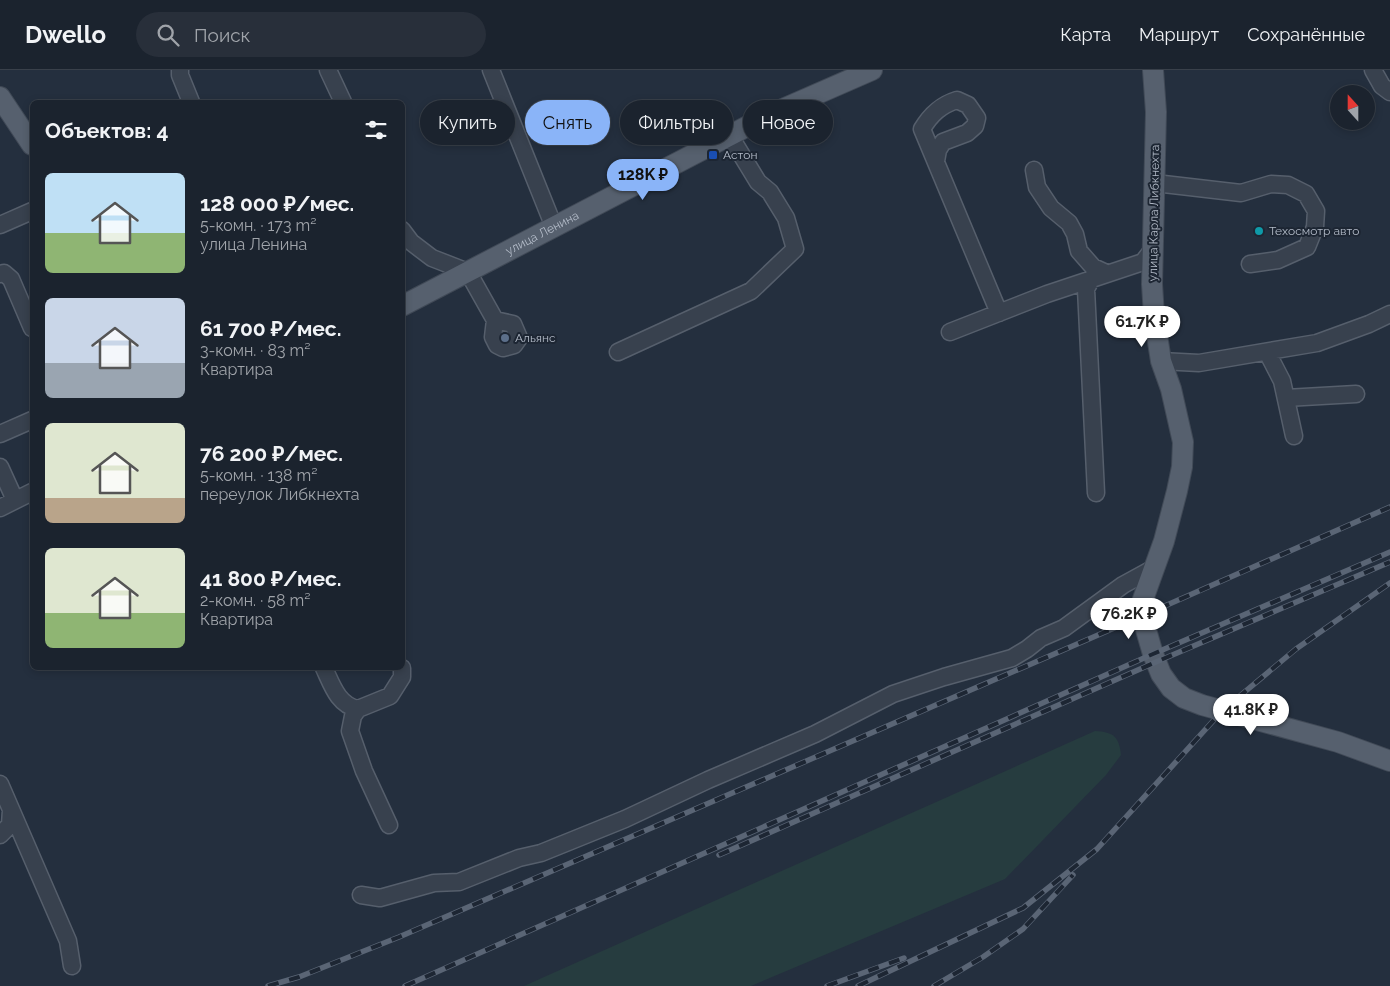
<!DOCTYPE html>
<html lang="ru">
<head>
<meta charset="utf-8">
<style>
  :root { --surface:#1b232e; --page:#282f3a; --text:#f1f3f6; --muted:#a0a4aa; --line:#39404a; --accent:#8ab4f8 }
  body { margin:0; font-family:Raleway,sans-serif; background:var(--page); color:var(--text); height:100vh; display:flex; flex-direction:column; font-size:19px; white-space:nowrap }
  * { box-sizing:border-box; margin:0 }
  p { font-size:16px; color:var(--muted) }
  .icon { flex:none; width:28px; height:28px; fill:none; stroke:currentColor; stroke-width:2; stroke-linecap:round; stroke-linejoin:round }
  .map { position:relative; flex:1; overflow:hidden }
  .drawer { position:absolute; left:30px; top:30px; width:375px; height:570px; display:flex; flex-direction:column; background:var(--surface); border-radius:8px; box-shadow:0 2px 8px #0003,0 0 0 1px var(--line) }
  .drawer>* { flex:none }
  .top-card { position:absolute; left:420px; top:30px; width:475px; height:45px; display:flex; gap:10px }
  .needle { width:32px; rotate:339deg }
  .tools { position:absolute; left:1330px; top:15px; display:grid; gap:10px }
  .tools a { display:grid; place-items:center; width:45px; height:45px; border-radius:50%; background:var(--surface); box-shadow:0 2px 8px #0003,0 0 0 1px var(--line); font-size:25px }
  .price { position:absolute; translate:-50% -42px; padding:0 11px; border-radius:18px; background:#fff; color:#222; font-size:16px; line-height:32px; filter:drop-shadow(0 1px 2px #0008) }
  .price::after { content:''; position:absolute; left:50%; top:30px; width:15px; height:11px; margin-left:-8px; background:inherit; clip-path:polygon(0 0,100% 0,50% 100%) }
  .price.on { background:var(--accent); color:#111 }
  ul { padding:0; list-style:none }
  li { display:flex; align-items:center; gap:15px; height:125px; padding:0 15px }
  li span { display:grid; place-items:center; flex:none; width:140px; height:100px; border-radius:8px; color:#555 }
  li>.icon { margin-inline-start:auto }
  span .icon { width:60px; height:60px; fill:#fffc; stroke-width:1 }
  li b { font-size:21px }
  h2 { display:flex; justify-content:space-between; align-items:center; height:60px; padding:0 15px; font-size:21px }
  .pill { padding:0 18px; border-radius:22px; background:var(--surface); box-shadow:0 2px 8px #0003,0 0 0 1px var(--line); font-size:18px; line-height:45px }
  .pill.on { background:var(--accent); color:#111 }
  header { display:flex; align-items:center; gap:30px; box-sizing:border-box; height:70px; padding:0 25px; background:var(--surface); border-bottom:1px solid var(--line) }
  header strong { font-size:24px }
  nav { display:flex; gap:28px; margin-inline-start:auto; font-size:18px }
  .search { width:350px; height:45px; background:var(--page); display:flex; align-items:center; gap:12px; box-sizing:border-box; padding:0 18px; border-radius:28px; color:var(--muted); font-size:19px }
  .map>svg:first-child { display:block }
  .green { fill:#263c3f }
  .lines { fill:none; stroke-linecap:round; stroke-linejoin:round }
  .minor-casing { stroke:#565f6c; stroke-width:19 }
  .major-casing { stroke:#414a57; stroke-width:22 }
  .minor { stroke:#38414e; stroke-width:16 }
  .major { stroke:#56606e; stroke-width:20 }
  .rail-casing { stroke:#5a6575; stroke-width:5.5 }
  .rail { stroke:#1d2633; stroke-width:4; stroke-dasharray:11; stroke-linecap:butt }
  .transit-dot { fill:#1a4fb4; stroke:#1d2633; stroke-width:2 }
  .culture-dot { fill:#0f9aa8; stroke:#1d2633; stroke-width:2 }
  .service-dot { fill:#5c6f8a; stroke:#1d2633; stroke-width:2 }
  .labels { text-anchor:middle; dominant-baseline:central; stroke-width:4; stroke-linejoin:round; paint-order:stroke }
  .poi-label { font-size:12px; fill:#b4bcc9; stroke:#1d2633; text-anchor:start }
  .street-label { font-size:12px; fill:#b4bcc9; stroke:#1d2633 }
</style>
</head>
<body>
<header>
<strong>Dwello</strong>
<div class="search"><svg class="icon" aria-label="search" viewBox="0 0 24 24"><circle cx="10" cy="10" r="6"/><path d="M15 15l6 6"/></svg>Поиск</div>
<nav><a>Карта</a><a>Маршрут</a><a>Сохранённые</a></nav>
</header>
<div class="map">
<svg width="1390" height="916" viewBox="0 0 1390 916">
  <rect width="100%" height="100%" fill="#242f3e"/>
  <path class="green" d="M1095,661C1114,662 1119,667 1121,685L1106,705L1005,809L751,916H524Z"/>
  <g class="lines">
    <defs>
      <path id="minor" d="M180,0V5L191,32
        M328,0L343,32
        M491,0L554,157
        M1373,0L1382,16L1390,22
        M936,91L938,80L943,72L967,63L975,56L977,48L968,35L957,30C941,35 931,44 922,59L999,243
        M1034,100L1037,117L1051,138L1069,153L1075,164L1079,181L1093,197L1106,203
        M1155,113L1241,123L1271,114L1288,115L1306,124L1316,141L1315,157L1307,177L1278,190L1250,194
        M0,155L32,141
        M402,160L411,172L432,188L468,202L495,250L493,267L497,275L503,278L514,275L519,268L513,254L495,250
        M0,204L4,203L11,209L32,258
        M1092,208L1086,219L1096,423
        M950,262L1047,224L1143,192L1153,179
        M618,282L751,221L795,179L786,148L770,122L758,112L730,66
        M1267,282L1282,311L1294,366
        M1161,291L1199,293L1317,273L1369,254L1390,244
        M1286,328L1356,324
        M0,364L32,350
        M0,397L15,430
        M0,438L32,422
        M324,598C332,615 338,635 358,639
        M0,714L68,871L72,896
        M389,755L364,701L350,661L353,646L358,639L390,626L402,607V598
        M0,765L10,755L11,740
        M361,825L380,828L434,813L459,812L519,788L541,783L625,749L708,710L815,664L893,624L944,607L1012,588L1027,579L1041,568L1064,558L1123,515L1154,498"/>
      <g id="major">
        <path d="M1153,0L1156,42L1152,214L1154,246L1161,291L1171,319L1183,372L1182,397L1177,421L1164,471L1142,532V546L1153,584L1161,604L1171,618L1184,628L1202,635L1338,672L1390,691"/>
        <path d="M0,27L32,75"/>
        <path id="s1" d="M402,236L769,45L872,0"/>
      </g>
    </defs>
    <use href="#minor" class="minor-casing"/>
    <use href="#major" class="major-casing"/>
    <use href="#minor" class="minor"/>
    <use href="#major" class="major"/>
    <defs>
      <path id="rail" d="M719,785L1156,592L1390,492
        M268,916L299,907L399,867L1142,546L1390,437
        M405,916L1153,584L1390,482
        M827,916L904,888
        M858,916L1023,838L1097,779L1223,640L1296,579L1390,513
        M934,916L983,887L1023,859L1073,805"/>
    </defs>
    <use href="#rail" class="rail-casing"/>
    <use href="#rail" class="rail"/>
  </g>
  <rect class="transit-dot" x="708" y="80" width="10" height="10" rx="2.5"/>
  <circle class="culture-dot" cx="1259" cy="161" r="5"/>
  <circle class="service-dot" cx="505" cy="268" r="5"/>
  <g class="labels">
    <g class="poi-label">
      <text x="723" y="85">Астон</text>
      <text x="1269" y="161">Техосмотр авто</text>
      <text x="515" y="268">Альянс</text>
    </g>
    <g class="street-label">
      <text transform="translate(1154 143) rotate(-89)">улица Карла Либкнехта</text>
      <text stroke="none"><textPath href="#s1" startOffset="158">улица Ленина</textPath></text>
    </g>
  </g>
</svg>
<div class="tools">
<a><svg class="needle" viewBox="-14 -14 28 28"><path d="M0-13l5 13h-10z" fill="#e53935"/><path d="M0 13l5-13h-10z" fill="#a0a4aa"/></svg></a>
</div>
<b class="price on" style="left:643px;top:131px">128K ₽</b>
<b class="price" style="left:1142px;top:278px">61.7K ₽</b>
<b class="price" style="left:1129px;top:570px">76.2K ₽</b>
<b class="price" style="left:1251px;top:666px">41.8K ₽</b>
<div class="top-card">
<a class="pill">Купить</a>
<a class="pill on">Снять</a>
<a class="pill">Фильтры</a>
<a class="pill">Новое</a>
</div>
<section class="drawer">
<h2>Объектов: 4<svg class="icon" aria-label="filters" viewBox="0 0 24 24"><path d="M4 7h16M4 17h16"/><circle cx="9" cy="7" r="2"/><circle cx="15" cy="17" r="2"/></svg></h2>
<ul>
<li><span style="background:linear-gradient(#bfe0f5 60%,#8fb573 0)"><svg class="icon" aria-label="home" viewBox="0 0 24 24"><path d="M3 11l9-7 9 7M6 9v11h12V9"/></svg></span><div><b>128 000 ₽/мес.</b><p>5-комн. · 173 m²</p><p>улица Ленина</p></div></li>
<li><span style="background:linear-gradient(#c9d6e8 65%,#9aa5b1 0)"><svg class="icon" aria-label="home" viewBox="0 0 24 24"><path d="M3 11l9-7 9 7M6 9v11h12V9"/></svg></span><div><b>61 700 ₽/мес.</b><p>3-комн. · 83 m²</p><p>Квартира</p></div></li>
<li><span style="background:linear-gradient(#dfe7d0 75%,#b9a48a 0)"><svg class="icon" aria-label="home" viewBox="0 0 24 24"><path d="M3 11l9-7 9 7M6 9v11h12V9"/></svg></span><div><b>76 200 ₽/мес.</b><p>5-комн. · 138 m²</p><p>переулок Либкнехта</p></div></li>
<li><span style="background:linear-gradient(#dfe7d0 65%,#8fb573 0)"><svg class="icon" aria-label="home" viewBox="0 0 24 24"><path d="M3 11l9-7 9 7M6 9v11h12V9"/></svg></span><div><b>41 800 ₽/мес.</b><p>2-комн. · 58 m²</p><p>Квартира</p></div></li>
</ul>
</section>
</div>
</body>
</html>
